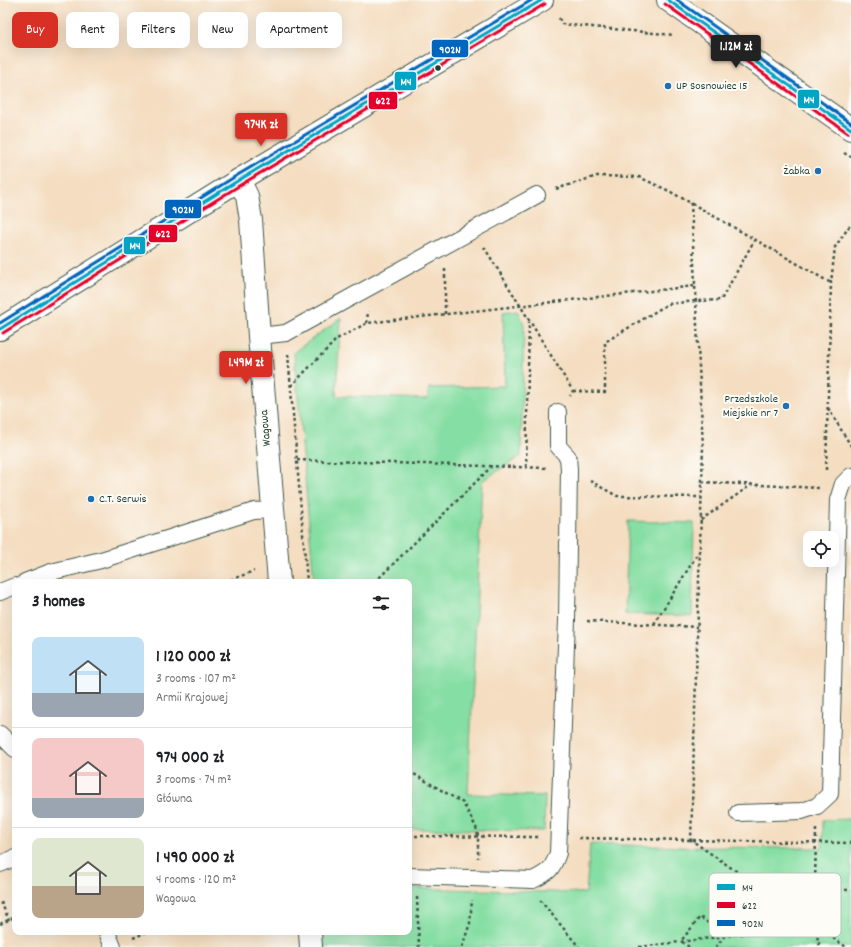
<!DOCTYPE html>
<html lang="en">
<head>
<meta charset="utf-8">
<style>
  :root { --surface:#fff; --page:#f2f2f2; --text:#202124; --muted:#757577; --line:#e0e0e0; --accent:#d93025 }
  body { margin:0; font-family:Dekko,sans-serif; background:var(--page); color:var(--text); height:100vh; display:flex; flex-direction:column; font-size:15px; white-space:nowrap }
  * { box-sizing:border-box; margin:0 }
  p { font-size:13px; color:var(--muted) }
  .icon { flex:none; width:22px; height:22px; fill:none; stroke:currentColor; stroke-width:2; stroke-linecap:round; stroke-linejoin:round }
  .map { position:relative; flex:1; overflow:hidden }
  .details { position:absolute; left:12px; top:579px; width:400px; height:356px; display:flex; flex-direction:column; background:var(--surface); border-radius:8px; box-shadow:0 4px 16px #0002 }
  .details>* { flex:none }
  .hud { position:absolute; left:12px; top:12px; width:400px; height:36px; display:flex; gap:8px }
  .controls { position:absolute; left:803px; top:531px; display:grid; gap:8px }
  .controls a { display:grid; place-items:center; width:36px; height:36px; border-radius:8px; background:var(--surface); box-shadow:0 4px 16px #0002; font-size:20px }
  .price { position:absolute; translate:-50% -34px; padding:0 9px; border-radius:4px; background:var(--accent); color:#fff; font-size:13px; line-height:26px; filter:drop-shadow(0 1px 2px #0008) }
  .price::after { content:''; position:absolute; left:50%; top:24px; width:12px; height:9px; margin-left:-6px; background:inherit; clip-path:polygon(0 0,100% 0,50% 100%) }
  .price.current { background:#222; color:#fff }
  ul { padding:0; list-style:none }
  li { display:flex; align-items:center; gap:12px; height:100px; padding:0 20px }
  li+li { border-top:1px solid var(--line) }
  li span { display:grid; place-items:center; flex:none; width:112px; height:80px; border-radius:8px; color:#555 }
  li>.icon { margin-inline-start:auto }
  span .icon { width:48px; height:48px; fill:#fffc; stroke-width:1 }
  li b { font-size:17px }
  h2 { display:flex; justify-content:space-between; align-items:center; height:48px; padding:0 20px; font-size:17px }
  .pill { padding:0 14px; border-radius:8px; background:var(--surface); box-shadow:0 4px 16px #0002; font-size:14px; line-height:36px }
  .pill.current { background:var(--accent); color:#fff }
  .map>svg:first-child { display:block }
  .green { fill:#85dea3; stroke:#528e6c }
  .lines { fill:none; stroke-linecap:round; stroke-linejoin:round }
  .service-casing { stroke:#3f5549; stroke-width:18 }
  .minor-casing { stroke:#3f5549; stroke-width:24 }
  .tertiary-casing { stroke:#3f5549; stroke-width:24 }
  .path { stroke:#3f5549; stroke-width:2.5; stroke-dasharray:3 3; stroke-linecap:butt }
  .service { stroke:#fff; stroke-width:16 }
  .minor { stroke:#fff; stroke-width:22 }
  .tertiary { stroke:#fff; stroke-width:22 }
  .bus-1-casing { stroke:#fdfcf7; stroke-width:6 }
  .bus-2-casing { stroke:#fdfcf7; stroke-width:6 }
  .bus-3-casing { stroke:#fdfcf7; stroke-width:6 }
  .bus-1 { stroke:#02a4c6; stroke-width:3 }
  .bus-2 { stroke:#e4002b; stroke-width:3 }
  .bus-3 { stroke:#0065bd; stroke-width:3 }
  .bus-dot { fill:#1f3d34; stroke:#fdfcf7; stroke-width:1.5 }
  .poi-dot { fill:#1f6fb2; stroke:#fdfcf7; stroke-width:1.5 }
  .labels { text-anchor:middle; dominant-baseline:central; stroke-width:4; stroke-linejoin:round; paint-order:stroke }
  .poi-label { font-size:12px; fill:#1f3d34; stroke:#fdfcf7; text-anchor:start }
  .street-label { font-size:12px; fill:#1f3d34; stroke:#fdfcf7 }
  .key { fill:#fdfcf7; stroke:#bac3bc; stroke-width:1 }
  .key-label { font-size:11px; fill:#1f3d34 }
  .line-badge { stroke:#fdfcf7; stroke-width:1.5 }
  .badge-label { font-size:11px; text-anchor:middle; font-weight:bold; fill:#fff }
</style>
</head>
<body>
<div class="map">
<svg width="851" height="947" viewBox="0 0 851 947">
  <rect width="100%" height="100%" fill="#fdfcf7"/>
  <filter id="ink" filterUnits="userSpaceOnUse"><feTurbulence type="fractalNoise" baseFrequency=".025" numOctaves="2"/><feDisplacementMap in="SourceGraphic" scale="8" xChannelSelector="R" yChannelSelector="G"/><feConvolveMatrix kernelMatrix="1 2 1 2 8 2 1 2 1" color-interpolation-filters="sRGB"/></filter>
  <filter id="wash" filterUnits="userSpaceOnUse"><feTurbulence type="fractalNoise" baseFrequency=".012" numOctaves="4" result="noise"/><feDisplacementMap in="SourceGraphic" scale="16" xChannelSelector="R" yChannelSelector="G"/><feGaussianBlur stdDeviation="0.9" result="paint"/><feColorMatrix in="noise" values="0 0 0 0 0 0 0 0 0 0 0 0 0 0 0 0 0 1.4 0 .05"/><feComposite in="paint" operator="in"/></filter>
  <g filter="url(#wash)">
    <rect width="100%" height="100%" fill="#f4ddc0"/>
    <path class="green" d="M518,310L524,324L521,456L482,481L468,794L545,796L544,831L409,829V582H314L294,352L341,318L336,396L427,399L429,388L505,386L503,312Z
      M628,521L694,523L692,616L625,614Z
      M851,819V947H324L323,932H409V888L586,893L590,844L685,847L822,848L823,820Z"/>
  </g>
  <g filter="url(#ink)">
    <g class="lines">
      <defs>
        <path id="service" d="M259,336L286,333L537,195
          M25,582L51,572L101,560L254,511L273,510
          M0,592L15,586
          M0,734L15,749
          M738,813L802,811L817,806L830,794L838,500L843,484L851,476
          M0,864L15,858
          M409,876L533,880C549,872 552,870 558,853L567,620L569,469L568,457L558,446V412
          M107,932L113,947"/>
        <path id="minor" d="M239,180L247,196L251,220L259,336L279,582
          M310,932L311,947"/>
        <path id="tertiary" d="M668,0L851,129
          M0,329L239,180L542,0"/>
      </defs>
      <use href="#service" class="service-casing"/>
      <use href="#minor" class="minor-casing"/>
      <use href="#tertiary" class="tertiary-casing"/>
      <path class="path" d="M559,18L562,24L674,35
        M844,153L851,157
        M556,189L597,176L639,177L667,190L691,203L831,283
        M691,203L703,447L691,840L846,947
        M484,247L573,391L570,396
        M445,314V269
        M367,323L368,311
        M288,354L307,582
        M291,386L337,339L367,323L695,286
        M573,391L605,392V342L668,304L696,301L721,300L755,239
        M828,408L851,446
        M297,460L548,468
        M526,467L529,322
        M826,470L831,283L835,247L851,224
        M590,481L617,496L701,497
        M702,482L819,488
        M701,520L751,485
        M225,582L254,571
        M375,582L491,467
        M587,621L697,627
        M654,624L700,550
        M409,771L463,803L476,827L478,836V858
        M816,829L815,889L851,890
        M409,836L538,837
        M579,838L851,843
        M417,897L419,947
        M540,900L579,947
        M1,902L9,920
        M0,924L15,917
        M814,925L820,947
        M133,938L147,932
        M462,947L470,923L472,900
        M639,947L814,925L815,889
        M689,947L681,941L700,917L725,935L716,947"/>
      <use href="#service" class="service"/>
      <use href="#minor" class="minor"/>
      <use href="#tertiary" class="tertiary"/>
      <defs>
        <path id="bus-1" d="M668,0L851,129
          M0,329L239,180L542,0"/>
        <path id="bus-2" d="M665,4L848,133
          M3,333L242,184L545,4"/>
        <path id="bus-3" d="M677,0L851,123
          M0,323L236,176L532,0"/>
      </defs>
      <use href="#bus-1" class="bus-1-casing"/>
      <use href="#bus-2" class="bus-2-casing"/>
      <use href="#bus-3" class="bus-3-casing"/>
      <use href="#bus-1" class="bus-1"/>
      <use href="#bus-2" class="bus-2"/>
      <use href="#bus-3" class="bus-3"/>
    </g>
  </g>
  <circle class="bus-dot" cx="438" cy="68" r="3.5"/>
  <g class="poi-dot">
    <circle cx="668" cy="86" r="4"/>
    <circle cx="818" cy="171" r="4"/>
    <circle cx="786" cy="406" r="4"/>
    <circle cx="91" cy="499" r="4"/>
  </g>
  <g class="labels">
    <g class="poi-label">
      <text x="676" y="86">UP Sosnowiec 15</text>
      <text x="810" y="171" text-anchor="end">Żabka</text>
      <text x="778" y="399" text-anchor="end">Przedszkole<tspan x="778" dy="14">Miejskie nr 7</tspan></text>
      <text x="99" y="499">C.T. Serwis</text>
    </g>
    <g class="street-label">
      <text transform="translate(266 428) rotate(-95)">Wagowa</text>
    </g>
  </g>
  <rect x="709" y="873" width="132" height="64" rx="6" class="key"/>
  <rect x="717" y="884" width="18" height="6" fill="#02a4c6"/>
  <rect x="717" y="902" width="18" height="6" fill="#e4002b"/>
  <rect x="717" y="920" width="18" height="6" fill="#0065bd"/>
  <g class="key-label">
    <text x="742" y="891">M4</text>
    <text x="742" y="909">622</text>
    <text x="742" y="927">902N</text>
  </g>
  <g class="line-badge">
    <rect x="431" y="39" width="38" height="19" rx="4" fill="#0065bd"/>
    <rect x="394" y="71" width="23" height="20" rx="4" fill="#02a4c6"/>
    <rect x="797" y="89" width="23" height="20" rx="4" fill="#02a4c6"/>
    <rect x="368" y="91" width="30" height="19" rx="4" fill="#e4002b"/>
    <rect x="164" y="199" width="38" height="20" rx="4" fill="#0065bd"/>
    <rect x="148" y="224" width="30" height="19" rx="4" fill="#e4002b"/>
    <rect x="123" y="236" width="23" height="19" rx="4" fill="#02a4c6"/>
  </g>
  <g class="badge-label">
    <text x="450" y="53">902N</text>
    <text x="406" y="85">M4</text>
    <text x="809" y="103">M4</text>
    <text x="383" y="104">622</text>
    <text x="183" y="213">902N</text>
    <text x="163" y="237">622</text>
    <text x="135" y="249">M4</text>
  </g>
</svg>
<div class="controls">
<a><svg class="icon" aria-label="locate" viewBox="0 0 24 24"><circle cx="12" cy="12" r="6"/><path d="M12 2v4M12 18v4M2 12h4M18 12h4"/></svg></a>
</div>
<b class="price current" style="left:736px;top:69px">1.12M zł</b>
<b class="price" style="left:261px;top:147px">974K zł</b>
<b class="price" style="left:246px;top:385px">1.49M zł</b>
<div class="hud">
<a class="pill current">Buy</a>
<a class="pill">Rent</a>
<a class="pill">Filters</a>
<a class="pill">New</a>
<a class="pill">Apartment</a>
</div>
<section class="details">
<h2>3 homes<svg class="icon" aria-label="filters" viewBox="0 0 24 24"><path d="M4 7h16M4 17h16"/><circle cx="9" cy="7" r="2"/><circle cx="15" cy="17" r="2"/></svg></h2>
<ul>
<li><span style="background:linear-gradient(#bfe0f5 70%,#9aa5b1 0)"><svg class="icon" aria-label="home" viewBox="0 0 24 24"><path d="M3 11l9-7 9 7M6 9v11h12V9"/></svg></span><div><b>1 120 000 zł</b><p>3 rooms · 107 m²</p><p>Armii Krajowej</p></div></li>
<li><span style="background:linear-gradient(#f6c9c9 75%,#9aa5b1 0)"><svg class="icon" aria-label="home" viewBox="0 0 24 24"><path d="M3 11l9-7 9 7M6 9v11h12V9"/></svg></span><div><b>974 000 zł</b><p>3 rooms · 74 m²</p><p>Główna</p></div></li>
<li><span style="background:linear-gradient(#dfe7d0 60%,#b9a48a 0)"><svg class="icon" aria-label="home" viewBox="0 0 24 24"><path d="M3 11l9-7 9 7M6 9v11h12V9"/></svg></span><div><b>1 490 000 zł</b><p>4 rooms · 120 m²</p><p>Wagowa</p></div></li>
</ul>
</section>
</div>
</body>
</html>
